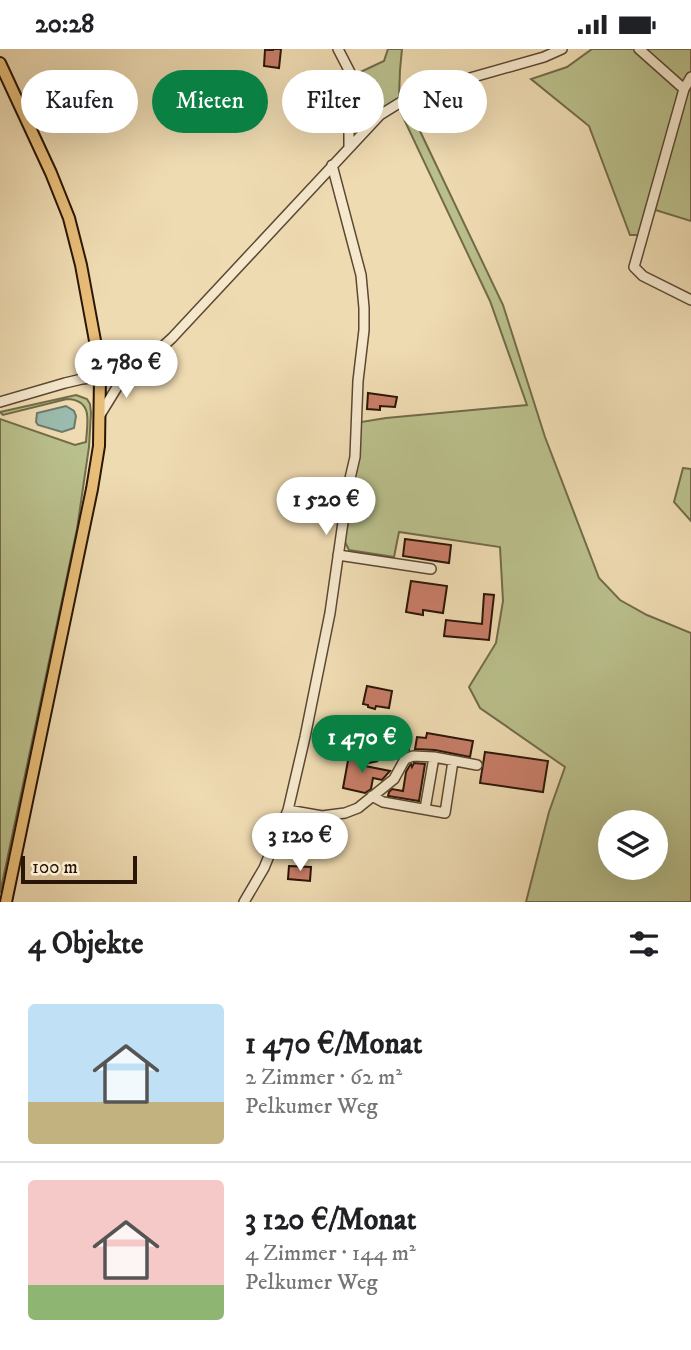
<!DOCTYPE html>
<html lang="de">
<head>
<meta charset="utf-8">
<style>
  :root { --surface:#fff; --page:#f2f2f2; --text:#202124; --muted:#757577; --line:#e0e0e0; --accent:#0b8043 }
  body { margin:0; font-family:"IM FELL DW Pica",serif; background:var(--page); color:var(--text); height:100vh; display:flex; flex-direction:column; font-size:26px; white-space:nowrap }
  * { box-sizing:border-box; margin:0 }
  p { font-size:23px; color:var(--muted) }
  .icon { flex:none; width:38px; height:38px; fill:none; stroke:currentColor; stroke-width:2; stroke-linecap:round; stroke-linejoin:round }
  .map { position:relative; height:853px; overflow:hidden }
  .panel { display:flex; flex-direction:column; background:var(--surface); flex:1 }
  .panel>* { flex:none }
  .guide { position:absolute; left:21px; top:21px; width:649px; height:63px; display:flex; gap:14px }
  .fabs { position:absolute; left:598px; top:761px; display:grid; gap:14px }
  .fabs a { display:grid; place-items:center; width:70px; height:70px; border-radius:50%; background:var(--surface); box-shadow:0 7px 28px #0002; font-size:35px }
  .scale { position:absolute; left:21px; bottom:18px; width:116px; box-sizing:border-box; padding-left:7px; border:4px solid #2a1607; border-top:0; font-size:19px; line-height:24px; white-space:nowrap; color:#2a1607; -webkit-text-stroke:5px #f5e8cd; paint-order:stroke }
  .price { position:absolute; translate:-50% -60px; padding:0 16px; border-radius:24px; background:#fff; color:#222; font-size:23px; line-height:46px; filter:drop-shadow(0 2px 4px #0008) }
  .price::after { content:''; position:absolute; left:50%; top:42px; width:21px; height:16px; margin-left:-10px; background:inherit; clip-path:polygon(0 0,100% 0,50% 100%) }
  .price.active { background:var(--accent); color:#fff }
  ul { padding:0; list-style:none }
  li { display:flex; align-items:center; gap:21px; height:175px; padding:0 28px }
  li+li { border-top:2px solid var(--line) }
  li span { display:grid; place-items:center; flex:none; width:196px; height:140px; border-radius:7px; color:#555 }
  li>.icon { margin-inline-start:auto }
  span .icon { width:84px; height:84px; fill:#fffc; stroke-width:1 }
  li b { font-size:30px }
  h2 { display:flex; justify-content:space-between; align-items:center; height:84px; padding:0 28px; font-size:30px }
  .chip { padding:0 24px; border-radius:32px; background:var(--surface); box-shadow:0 7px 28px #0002; font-size:24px; line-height:63px }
  .chip.active { background:var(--accent); color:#fff }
  .status { display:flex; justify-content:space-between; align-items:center; height:49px; padding:0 35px; background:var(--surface); direction:ltr }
  .status svg { height:19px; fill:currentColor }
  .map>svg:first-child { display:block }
  .green { fill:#bac08c; stroke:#726b4a; stroke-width:2; fill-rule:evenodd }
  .water { fill:#9abbae; stroke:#6d796b; stroke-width:2 }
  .building { fill:#c87d68; stroke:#2a1607; stroke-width:2 }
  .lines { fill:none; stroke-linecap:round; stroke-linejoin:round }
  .minor-casing { stroke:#5b4732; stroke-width:12 }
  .major-casing { stroke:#2a1607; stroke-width:14 }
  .minor { stroke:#f5e8cd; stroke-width:9 }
  .major { stroke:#e8be79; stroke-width:10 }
</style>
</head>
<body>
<div class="status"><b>20:28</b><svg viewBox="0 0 49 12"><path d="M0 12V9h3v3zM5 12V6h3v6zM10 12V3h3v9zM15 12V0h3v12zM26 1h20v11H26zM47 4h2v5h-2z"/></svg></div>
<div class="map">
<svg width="691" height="853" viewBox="0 0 691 853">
  <rect width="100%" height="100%" fill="#efdbb2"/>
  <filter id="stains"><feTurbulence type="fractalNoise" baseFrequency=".00286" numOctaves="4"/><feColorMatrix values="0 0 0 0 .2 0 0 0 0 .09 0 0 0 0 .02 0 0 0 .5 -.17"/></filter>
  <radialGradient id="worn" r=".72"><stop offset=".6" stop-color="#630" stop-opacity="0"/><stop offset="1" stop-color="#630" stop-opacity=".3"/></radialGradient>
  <path class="green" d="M388,0H402L400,21L399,49L375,64L359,80L352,81L354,26L384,12Z
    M592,0H691V172L649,159L639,186H630L589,77L531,30L567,18Z
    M409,59L503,256L545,388L599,529L620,551L647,566L691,584V853H526L549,763L565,718L480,659L469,638L496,594L503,552L500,498L399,483L394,508L349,501L343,489L355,427L361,373L386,369L527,356L490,252L401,64ZM611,774H656V819H611Z
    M76,346L87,350L90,355L91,364L89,398L77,480L0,844V370L75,396L86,393C87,374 94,351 67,350L3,366L0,363Z
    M683,419L691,420V472L674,453Z"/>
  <path class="water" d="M66,357L74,362L76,367L74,379L62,383L38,376L36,373L37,364Z"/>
  <path class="building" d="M273,0H281L279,19L264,17L265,1H273Z
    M368,344L397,348L395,358L380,357V361L367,360Z
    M405,490L451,496L449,514L403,507Z
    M411,532L447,537L443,564L423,561V566L406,563Z
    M484,545L494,546L489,591L444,587L446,571L482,575Z
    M367,637L392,642L389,659L376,657L375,660L368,658V656L363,655Z
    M404,679L409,701L402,704L398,709L383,711L381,698L393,696L390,682Z
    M427,684L473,692L470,708L435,701L415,700L417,688L426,689Z
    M485,703L548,712L543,743L480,734Z
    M349,706L378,712L360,716L390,722L382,731L373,729L371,740L365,744L343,739Z
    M414,714L425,715L419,752L388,747L389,743L392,740L403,742L406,723L410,716L411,715L412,718Z
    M310,778L319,779L317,802L300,800L301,786L309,787Z
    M289,817L311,818L310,832L288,830Z"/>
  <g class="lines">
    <defs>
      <path id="minor" d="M338,0L354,31L349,70V97
        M639,0L684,40
        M691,28L684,40L634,218L643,227L691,251
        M0,353L65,334L82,330L121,326L137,321L172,289L380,66L409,48L424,42L544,8L562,0
        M100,366L119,335L132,325
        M338,506L431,520
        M372,747L383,753L445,764L453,712
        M425,760L434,708
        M288,761L322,767L345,764L358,759L394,730L405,710L413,707L434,708L477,716
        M244,853L264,819L288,761L305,688L330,564L348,438L355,408L358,332L364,281V259L361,226L332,116"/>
      <path id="major" d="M0,14L51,124L69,169L81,216L98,308L100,328L99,397L92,440L6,853"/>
    </defs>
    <use href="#minor" class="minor-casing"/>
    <use href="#major" class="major-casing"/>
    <use href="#minor" class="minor"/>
    <use href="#major" class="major"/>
  </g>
  <rect width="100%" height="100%" filter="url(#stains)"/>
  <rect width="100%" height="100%" fill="url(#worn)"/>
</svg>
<div class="fabs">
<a><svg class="icon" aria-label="layers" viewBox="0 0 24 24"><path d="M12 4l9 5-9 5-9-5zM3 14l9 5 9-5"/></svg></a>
</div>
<div class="scale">100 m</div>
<b class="price" style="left:126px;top:351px">2 780 €</b>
<b class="price" style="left:326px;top:488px">1 520 €</b>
<b class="price active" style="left:362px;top:726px">1 470 €</b>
<b class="price" style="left:300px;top:824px">3 120 €</b>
<div class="guide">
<a class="chip">Kaufen</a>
<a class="chip active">Mieten</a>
<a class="chip">Filter</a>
<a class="chip">Neu</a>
</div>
</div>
<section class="panel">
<h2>4 Objekte<svg class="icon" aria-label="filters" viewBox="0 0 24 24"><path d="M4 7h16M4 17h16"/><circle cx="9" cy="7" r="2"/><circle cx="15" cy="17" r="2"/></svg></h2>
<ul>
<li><span style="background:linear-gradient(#bfe0f5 70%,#c2b280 0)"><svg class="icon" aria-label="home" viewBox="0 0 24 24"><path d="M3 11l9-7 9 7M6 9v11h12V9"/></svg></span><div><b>1 470 €/Monat</b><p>2 Zimmer · 62 m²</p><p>Pelkumer Weg</p></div></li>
<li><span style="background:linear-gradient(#f6c9c9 75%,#8fb573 0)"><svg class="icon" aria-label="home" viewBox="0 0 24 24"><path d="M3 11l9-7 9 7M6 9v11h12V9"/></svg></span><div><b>3 120 €/Monat</b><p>4 Zimmer · 144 m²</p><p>Pelkumer Weg</p></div></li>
</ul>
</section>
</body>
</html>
